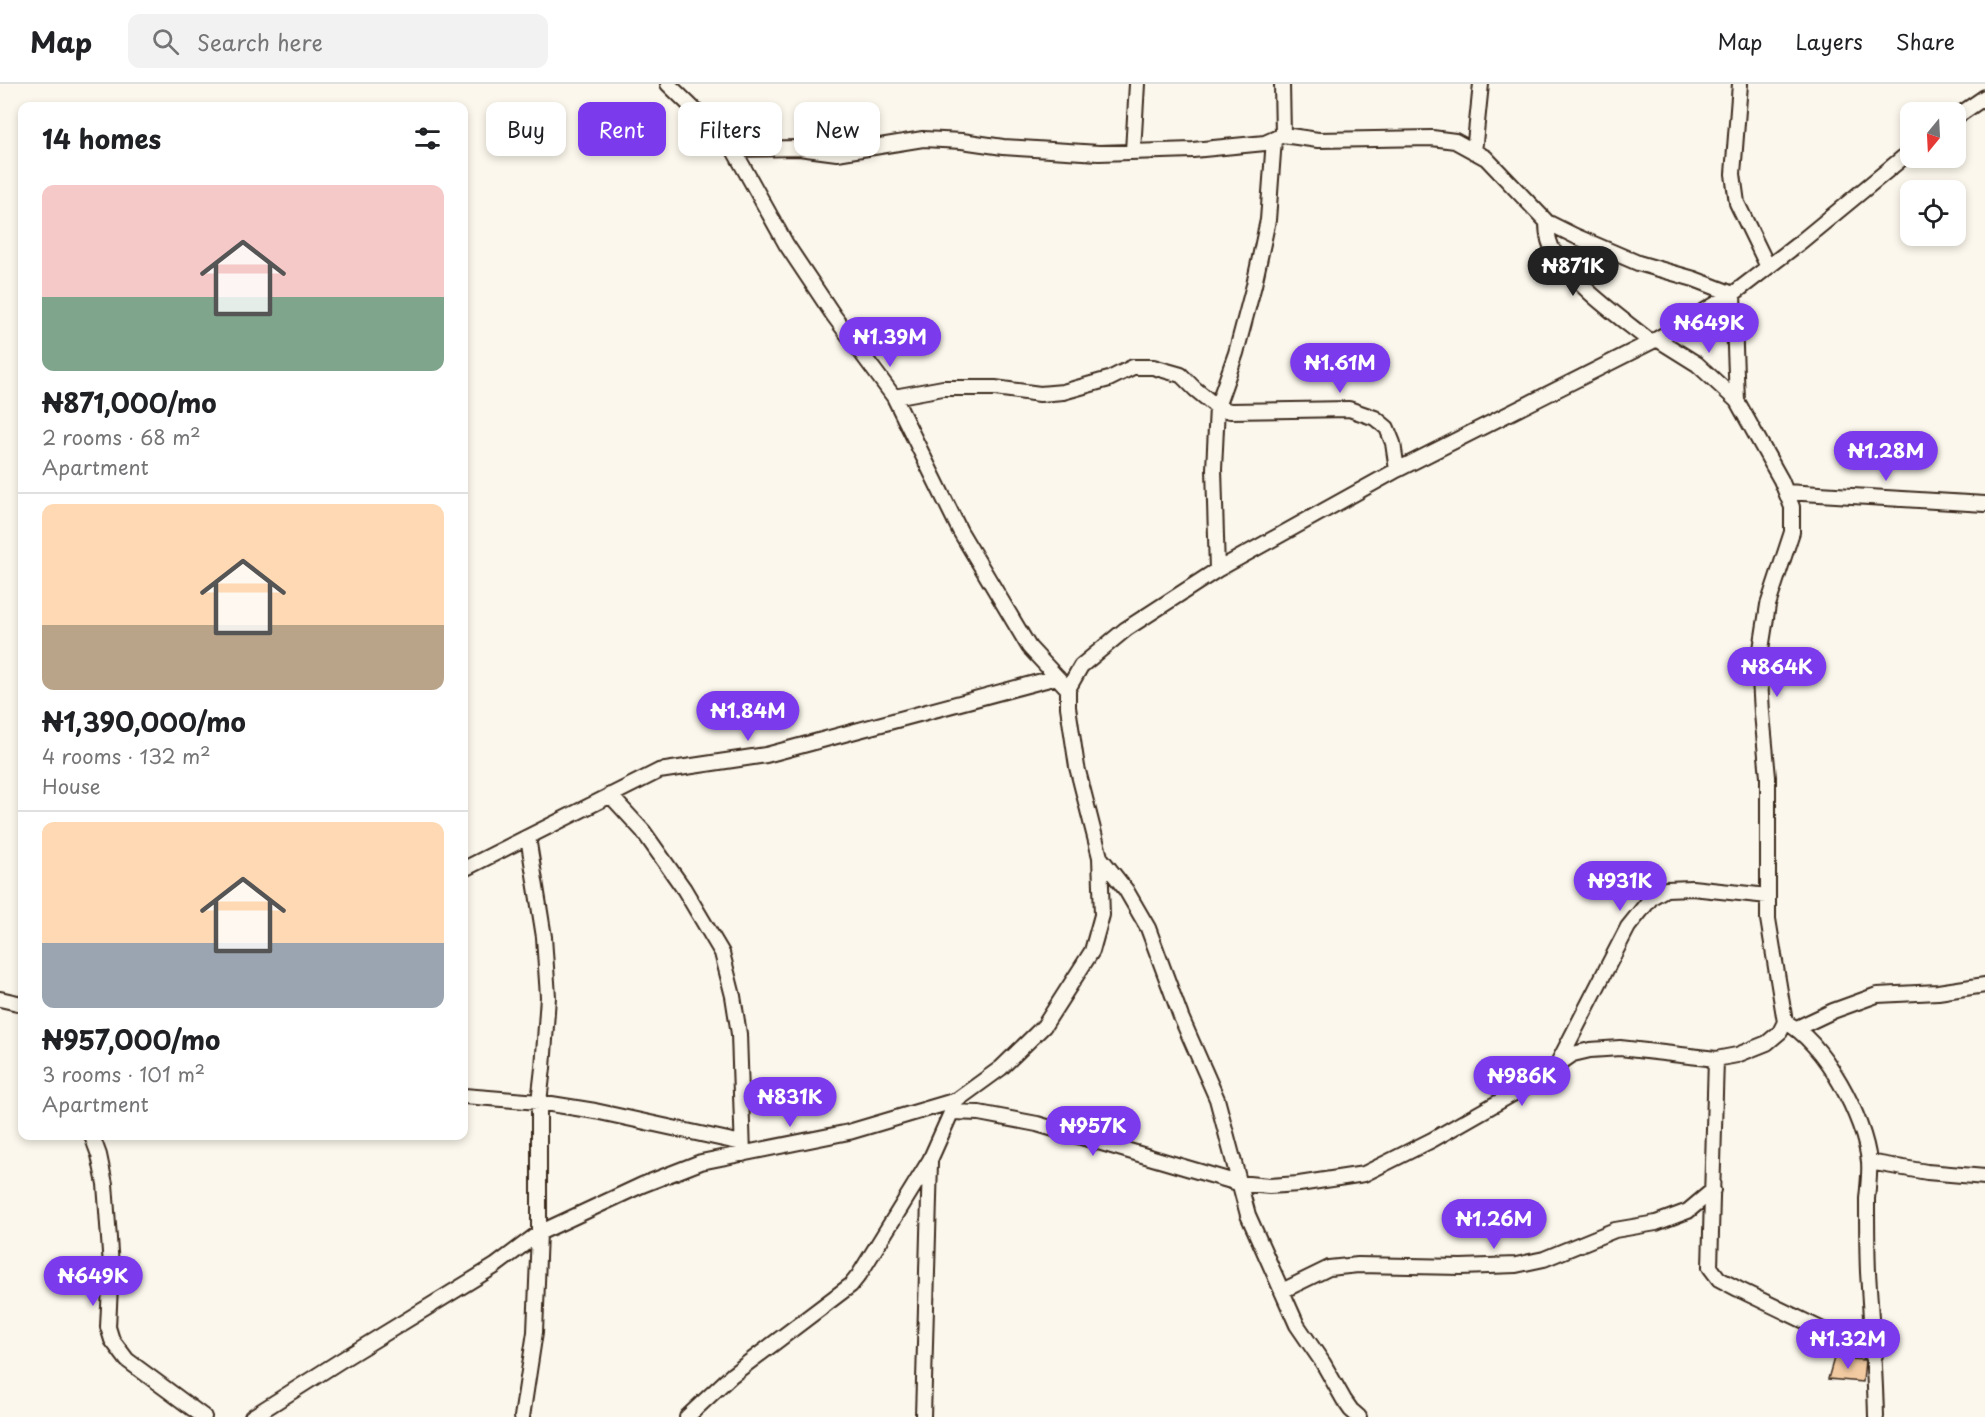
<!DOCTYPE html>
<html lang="en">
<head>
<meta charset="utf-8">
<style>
  :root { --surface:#fff; --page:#f2f2f2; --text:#202124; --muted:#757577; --line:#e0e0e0; --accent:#7c3aed }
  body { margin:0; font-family:"Playpen Sans",sans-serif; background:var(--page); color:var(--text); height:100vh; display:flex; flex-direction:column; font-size:22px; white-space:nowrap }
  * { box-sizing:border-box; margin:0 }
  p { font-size:20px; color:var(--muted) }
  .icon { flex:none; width:33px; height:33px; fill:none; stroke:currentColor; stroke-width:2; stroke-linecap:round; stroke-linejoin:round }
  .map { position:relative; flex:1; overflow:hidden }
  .drawer { position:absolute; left:18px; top:18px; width:450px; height:1038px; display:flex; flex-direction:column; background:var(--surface); border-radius:12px; box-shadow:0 3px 9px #0003 }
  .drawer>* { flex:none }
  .guide { position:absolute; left:486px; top:18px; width:570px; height:54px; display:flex; gap:12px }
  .needle { width:39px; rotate:198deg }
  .tools { position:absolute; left:1900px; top:18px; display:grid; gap:12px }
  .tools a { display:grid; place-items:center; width:66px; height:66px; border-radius:12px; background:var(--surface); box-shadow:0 3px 9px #0003; font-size:30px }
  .price { position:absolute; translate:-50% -51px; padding:0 14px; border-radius:21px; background:var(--accent); color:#fff; font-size:20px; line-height:39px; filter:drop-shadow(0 2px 3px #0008) }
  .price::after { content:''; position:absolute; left:50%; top:36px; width:18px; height:14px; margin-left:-9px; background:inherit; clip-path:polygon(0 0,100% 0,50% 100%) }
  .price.on { background:#222; color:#fff }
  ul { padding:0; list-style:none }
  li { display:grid; align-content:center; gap:12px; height:318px; padding:0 24px }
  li+li { border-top:2px solid var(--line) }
  li span { display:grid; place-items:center; height:186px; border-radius:12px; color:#555 }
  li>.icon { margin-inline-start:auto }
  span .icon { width:108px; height:108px; fill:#fffc; stroke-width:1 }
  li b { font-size:26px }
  h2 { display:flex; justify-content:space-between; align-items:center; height:72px; padding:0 24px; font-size:26px }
  .chip { padding:0 21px; border-radius:12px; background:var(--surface); box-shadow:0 3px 9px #0003; font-size:21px; line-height:54px }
  .chip.on { background:var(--accent); color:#fff }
  header { display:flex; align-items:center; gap:36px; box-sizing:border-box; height:84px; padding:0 30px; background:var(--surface); border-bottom:2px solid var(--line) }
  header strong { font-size:28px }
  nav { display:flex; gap:33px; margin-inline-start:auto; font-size:21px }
  .search { width:420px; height:54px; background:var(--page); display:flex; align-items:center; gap:15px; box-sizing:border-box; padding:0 21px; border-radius:12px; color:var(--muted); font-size:22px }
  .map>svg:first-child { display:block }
  .building { fill:#f3cba2; stroke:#3b2a1e; stroke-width:1.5 }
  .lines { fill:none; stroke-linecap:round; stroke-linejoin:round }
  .street-casing { stroke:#3b2a1e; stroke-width:18 }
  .street { stroke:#fbf7ec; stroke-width:14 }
</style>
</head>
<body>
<header>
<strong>Map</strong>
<div class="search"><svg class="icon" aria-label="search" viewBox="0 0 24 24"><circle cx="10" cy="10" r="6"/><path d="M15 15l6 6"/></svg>Search here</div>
<nav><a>Map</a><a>Layers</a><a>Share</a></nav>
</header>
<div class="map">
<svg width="1985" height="1333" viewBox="0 0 1985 1333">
  <rect width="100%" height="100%" fill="#fbf7ec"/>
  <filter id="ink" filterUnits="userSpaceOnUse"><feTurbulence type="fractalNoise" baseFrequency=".0167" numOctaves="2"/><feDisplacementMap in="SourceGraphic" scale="12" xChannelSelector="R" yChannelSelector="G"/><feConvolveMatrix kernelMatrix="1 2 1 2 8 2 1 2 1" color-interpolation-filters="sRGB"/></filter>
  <g filter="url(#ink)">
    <path class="building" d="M1834,1274L1865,1276L1863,1298L1828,1295Z"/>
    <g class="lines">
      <defs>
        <path id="street" d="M668,0L731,61L786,160L834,232L894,313L960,447L1029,563L1068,605
          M1282,0L1283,51
          M1740,0L1733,90L1737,119L1768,183
          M1956,33L1985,13
          M733,65L799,64L837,69L923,55L962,57L1003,63L1099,69L1193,66L1265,59L1283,51L1318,56L1432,54L1455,57L1486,74L1547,138L1575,152L1638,179L1694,195L1733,210L1737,317
          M1133,67L1137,0
          M1474,68L1481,0
          M1547,138C1547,149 1548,160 1555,169C1575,202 1621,234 1651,258
          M894,313L943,304H995L1040,310L1063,308L1109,295L1133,283H1153L1181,291L1195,305L1217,323L1230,327L1349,325L1375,334L1387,344L1393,359L1397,386
          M1786,408L1985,420
          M1217,486L1214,385L1217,323L1236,269L1254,201L1268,136L1274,55
          M610,711L643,747L684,805L722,869L733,912L739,950L743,1070
          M1100,773L1126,806L1148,844L1181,933L1217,1015L1248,1131L1297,1241L1323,1279L1344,1316L1351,1326L1359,1333
          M464,785L659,687L766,671L1057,593
          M0,915L22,920
          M1785,938C1824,957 1865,1035 1869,1078C1870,1090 1868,1103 1867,1115C1867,1139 1867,1164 1868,1188C1871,1236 1875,1284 1876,1333
          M1797,944L1833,927L1877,911L1938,908L1985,901
          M1716,975L1710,1183L1719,1195L1738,1205L1875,1271
          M1558,979L1628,843L1652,813L1666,805L1692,804L1768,812
          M464,1012L539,1018L595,1027L742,1059
          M952,1028L979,1029L1037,1040L1238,1099L1269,1102L1299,1100L1364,1090L1432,1056L1525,1003L1573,970L1590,966L1620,964L1716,975L1737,971L1767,959L1780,948L1785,938L1768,835V693L1762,629L1759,578L1768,521L1792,448V423L1781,396L1737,317L1697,280L1657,255
          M92,1052L99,1071L105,1100L111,1182L108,1243L112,1256L127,1276L204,1333
          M1869,1078L1927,1088L1985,1093
          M1282,1207L1329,1184L1358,1181L1461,1183L1516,1181L1544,1175L1615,1146L1656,1139L1688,1127L1713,1106
          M252,1333L340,1277L495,1182L539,1149L642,1101L701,1078L849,1048L957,1016L1001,984L1044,942L1092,867L1102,831L1100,773L1077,683L1068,623V605L1081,582L1126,545L1217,486L1397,386L1657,255L1733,210L1798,160L1911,67
          M522,1333L535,1248L539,1149V1018L543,984L548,913L544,853L528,753
          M687,1333L732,1291L851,1201L859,1191L930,1076L955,1020
          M923,1333L930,1078"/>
      </defs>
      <use href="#street" class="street-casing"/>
      <use href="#street" class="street"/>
    </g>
  </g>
</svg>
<div class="tools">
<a><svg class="needle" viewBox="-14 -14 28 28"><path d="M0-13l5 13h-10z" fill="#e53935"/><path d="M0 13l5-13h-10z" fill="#757577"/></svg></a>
<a><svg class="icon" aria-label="locate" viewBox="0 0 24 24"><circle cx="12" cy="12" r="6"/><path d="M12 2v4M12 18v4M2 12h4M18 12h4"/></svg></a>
</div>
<b class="price on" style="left:1573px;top:213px">₦871K</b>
<b class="price" style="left:1709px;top:270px">₦649K</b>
<b class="price" style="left:890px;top:284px">₦1.39M</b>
<b class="price" style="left:1340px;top:310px">₦1.61M</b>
<b class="price" style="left:1886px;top:398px">₦1.28M</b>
<b class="price" style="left:1777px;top:614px">₦864K</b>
<b class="price" style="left:748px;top:658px">₦1.84M</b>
<b class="price" style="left:1620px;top:828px">₦931K</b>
<b class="price" style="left:1522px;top:1023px">₦986K</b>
<b class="price" style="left:790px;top:1044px">₦831K</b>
<b class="price" style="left:1093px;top:1073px">₦957K</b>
<b class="price" style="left:1494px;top:1166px">₦1.26M</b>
<b class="price" style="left:93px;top:1223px">₦649K</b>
<b class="price" style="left:1848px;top:1286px">₦1.32M</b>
<div class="guide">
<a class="chip">Buy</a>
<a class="chip on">Rent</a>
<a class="chip">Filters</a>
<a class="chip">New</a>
</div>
<section class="drawer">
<h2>14 homes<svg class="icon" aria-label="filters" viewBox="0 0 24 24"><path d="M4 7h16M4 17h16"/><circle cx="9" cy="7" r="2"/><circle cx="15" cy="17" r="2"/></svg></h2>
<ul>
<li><span style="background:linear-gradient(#f6c9c9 60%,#7fa58c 0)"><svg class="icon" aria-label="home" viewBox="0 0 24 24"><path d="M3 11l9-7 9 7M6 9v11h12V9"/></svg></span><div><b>₦871,000/mo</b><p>2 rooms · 68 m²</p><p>Apartment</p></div></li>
<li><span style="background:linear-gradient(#ffd9b3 65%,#b9a48a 0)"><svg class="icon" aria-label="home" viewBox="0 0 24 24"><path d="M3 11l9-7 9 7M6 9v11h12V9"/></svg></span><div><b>₦1,390,000/mo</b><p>4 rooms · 132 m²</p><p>House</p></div></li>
<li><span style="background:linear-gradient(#ffd9b3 65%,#9aa5b1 0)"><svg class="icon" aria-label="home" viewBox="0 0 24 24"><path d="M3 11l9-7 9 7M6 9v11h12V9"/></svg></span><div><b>₦957,000/mo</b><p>3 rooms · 101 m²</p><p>Apartment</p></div></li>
</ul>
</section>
</div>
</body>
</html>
